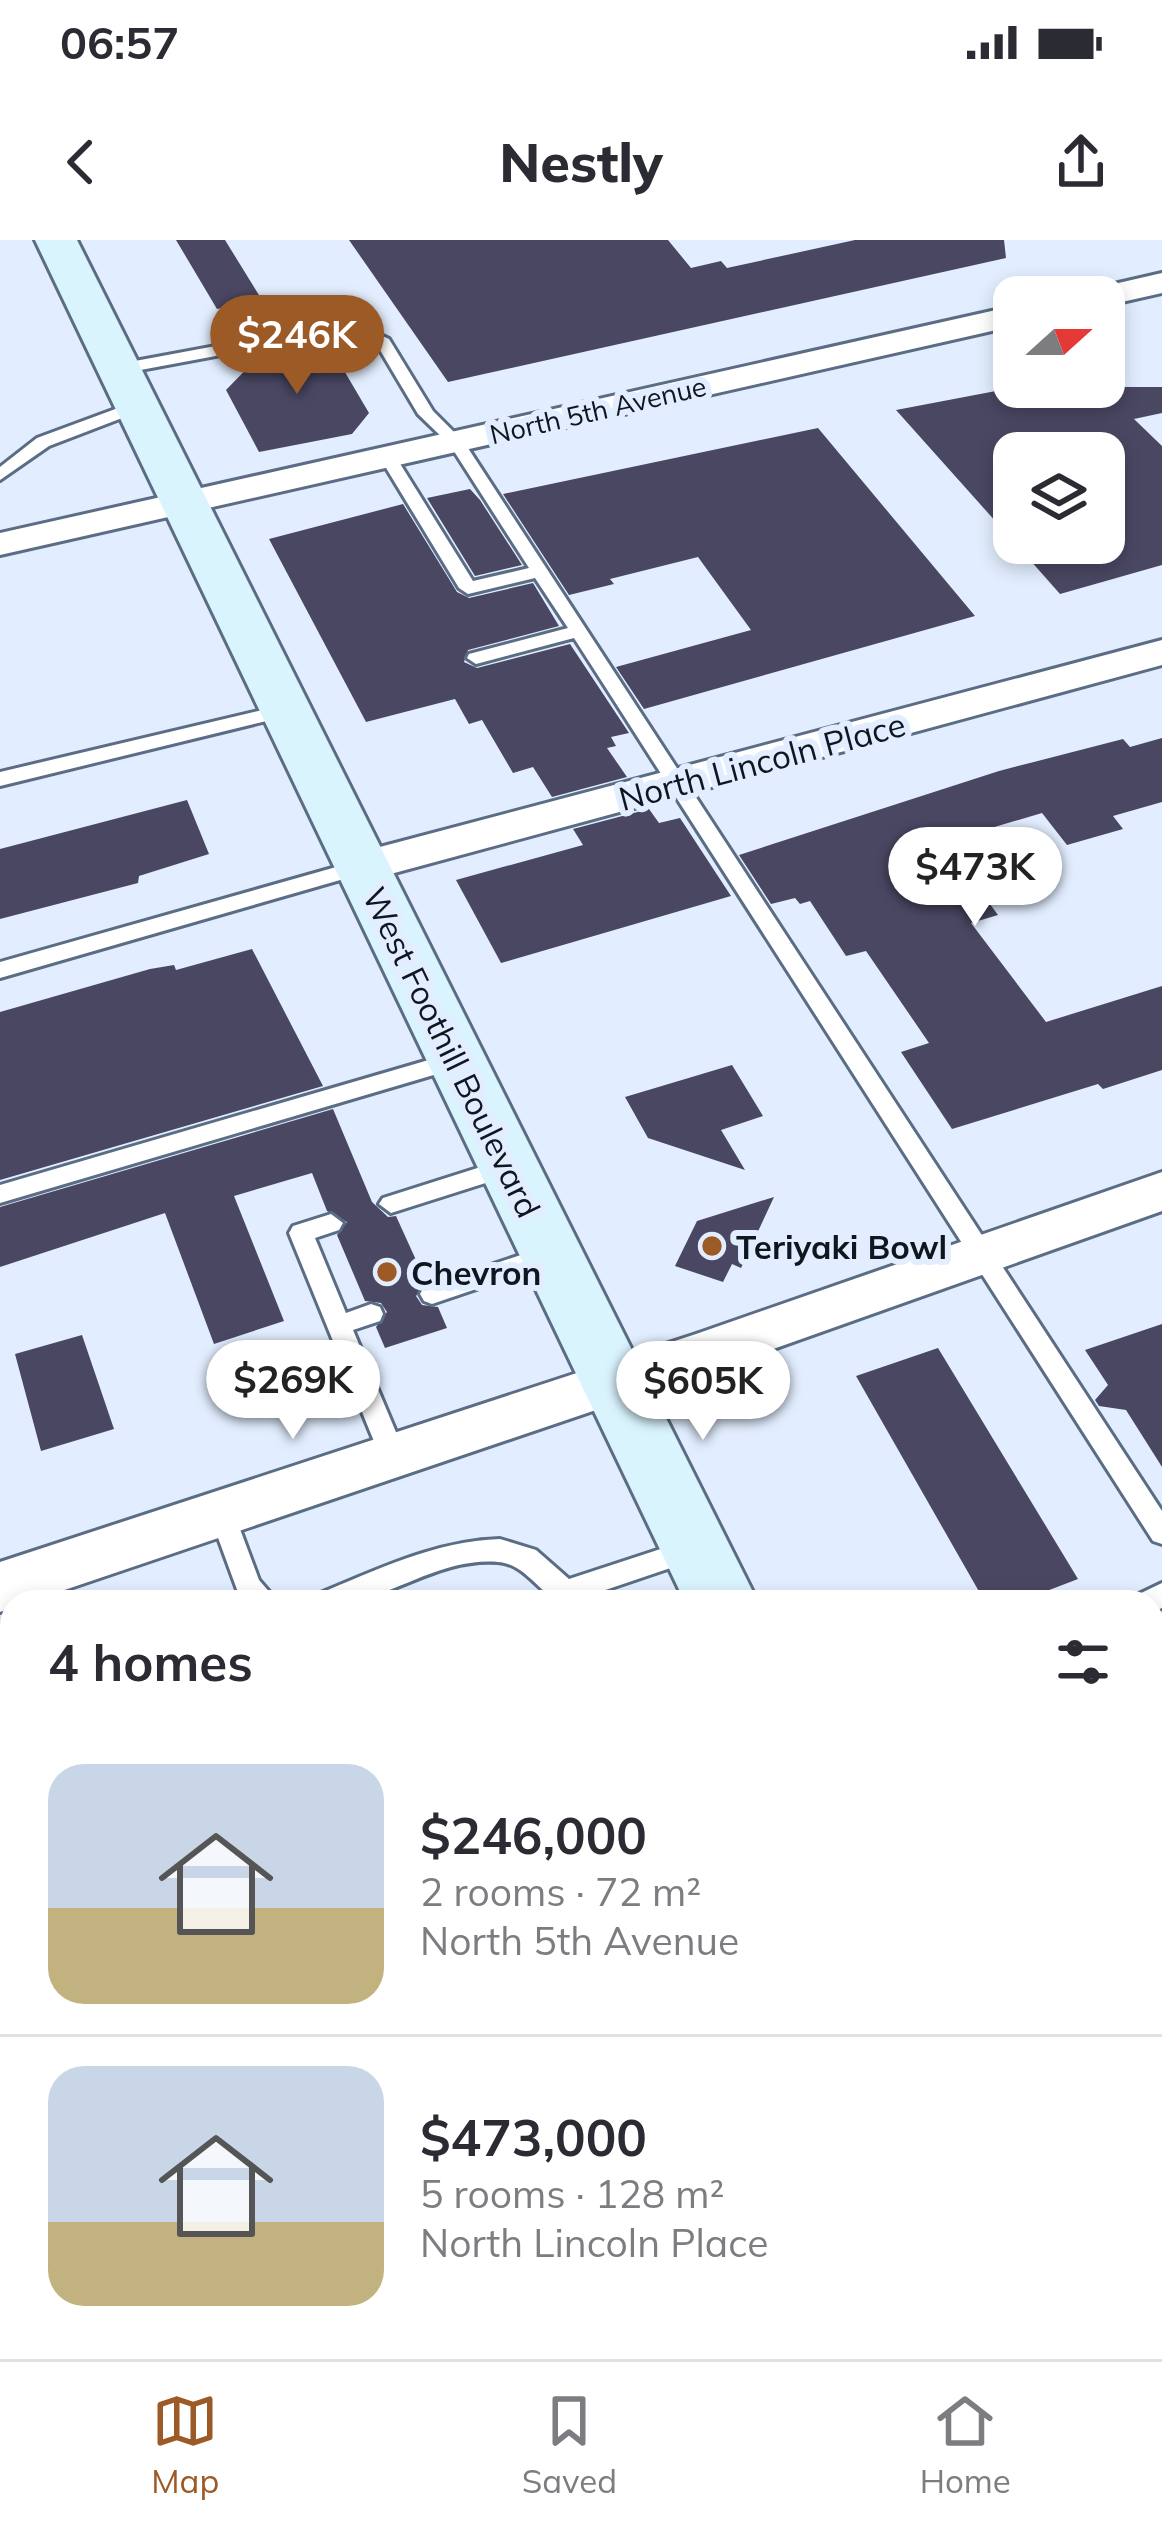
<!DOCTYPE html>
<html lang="en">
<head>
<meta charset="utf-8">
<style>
  :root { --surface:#fff; --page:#f7f7f7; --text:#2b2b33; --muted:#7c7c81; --line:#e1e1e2; --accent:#9c5a27 }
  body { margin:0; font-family:Mulish,sans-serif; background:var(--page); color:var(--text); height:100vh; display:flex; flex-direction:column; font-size:45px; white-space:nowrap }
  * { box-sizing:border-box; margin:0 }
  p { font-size:39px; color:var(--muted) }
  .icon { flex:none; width:66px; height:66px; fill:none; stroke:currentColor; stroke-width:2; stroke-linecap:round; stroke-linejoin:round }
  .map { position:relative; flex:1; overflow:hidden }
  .panel { position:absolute; left:0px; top:1350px; width:1164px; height:771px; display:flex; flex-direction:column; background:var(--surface); border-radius:36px 36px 0 0; box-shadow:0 6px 18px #0003 }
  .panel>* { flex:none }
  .needle { width:78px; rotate:69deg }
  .fabs { position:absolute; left:993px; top:36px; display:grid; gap:24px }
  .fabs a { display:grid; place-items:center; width:132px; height:132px; border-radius:24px; background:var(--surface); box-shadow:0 6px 18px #0003; font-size:60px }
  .price { position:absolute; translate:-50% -102px; padding:0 27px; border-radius:42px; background:#fff; color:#222; font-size:39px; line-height:78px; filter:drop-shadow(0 3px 6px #0008) }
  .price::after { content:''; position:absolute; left:50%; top:72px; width:36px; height:27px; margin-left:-18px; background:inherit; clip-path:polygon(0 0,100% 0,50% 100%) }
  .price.selected { background:var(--accent); color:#fff }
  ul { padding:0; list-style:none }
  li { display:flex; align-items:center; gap:36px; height:300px; padding:0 48px }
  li+li { border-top:3px solid var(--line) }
  li span { display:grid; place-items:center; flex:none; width:336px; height:240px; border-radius:36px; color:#555 }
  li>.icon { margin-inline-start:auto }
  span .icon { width:144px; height:144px; fill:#fffc; stroke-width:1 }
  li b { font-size:51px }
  h2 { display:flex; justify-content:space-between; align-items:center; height:144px; padding:0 48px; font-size:51px }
  .status { display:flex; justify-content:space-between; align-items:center; height:84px; padding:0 60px; background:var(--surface); direction:ltr }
  .status svg { height:33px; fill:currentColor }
  header { display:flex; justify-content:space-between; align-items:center; height:156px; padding:0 48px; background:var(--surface); font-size:54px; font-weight:800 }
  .dock { display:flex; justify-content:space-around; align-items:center; height:168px; border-top:3px solid var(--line); background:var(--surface); font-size:33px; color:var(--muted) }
  .dock a { display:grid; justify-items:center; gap:6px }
  .dock .selected { color:var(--accent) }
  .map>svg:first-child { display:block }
  .building { fill:#494762 }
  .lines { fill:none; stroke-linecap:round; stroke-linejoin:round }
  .lane-casing { stroke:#5b6d85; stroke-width:6 }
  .street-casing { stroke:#5b6d85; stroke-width:6 }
  .secondary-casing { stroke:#5b6d85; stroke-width:6 }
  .lane { fill:#fff; fill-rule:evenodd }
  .street { fill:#fff; fill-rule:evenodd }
  .secondary { fill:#daf4fe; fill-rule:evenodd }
  .poi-dot { fill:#9c5a27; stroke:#e2eeff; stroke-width:4.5 }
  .labels { text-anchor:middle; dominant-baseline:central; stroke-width:12; stroke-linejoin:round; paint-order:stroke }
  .far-street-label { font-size:27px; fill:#0f161f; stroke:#e2eeff }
  .street-label { font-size:33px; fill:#0f161f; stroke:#e2eeff }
  .poi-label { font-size:33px; font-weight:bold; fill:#0f161f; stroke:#e2eeff; text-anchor:start }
</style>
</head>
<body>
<div class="status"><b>06:57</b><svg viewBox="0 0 49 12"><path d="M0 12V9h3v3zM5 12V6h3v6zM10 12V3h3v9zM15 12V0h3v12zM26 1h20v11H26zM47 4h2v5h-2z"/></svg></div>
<header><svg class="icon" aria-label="back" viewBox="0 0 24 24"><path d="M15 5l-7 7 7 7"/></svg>Nestly<svg class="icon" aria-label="share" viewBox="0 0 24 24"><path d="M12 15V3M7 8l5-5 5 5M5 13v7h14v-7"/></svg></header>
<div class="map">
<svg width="1162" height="2119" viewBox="0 0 1162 2119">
  <rect width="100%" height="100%" fill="#e2eeff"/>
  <path class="building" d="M176,0H225L262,60L217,69Z
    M349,0H668L691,28L721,21L727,28L855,0H1004L1006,18L448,142Z
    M326,100L369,173L352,194L259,212L226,150L263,112Z
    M1017,147H1162V173L1134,179L1162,206V325L1060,354L1015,303H1104V213H1014V302L896,170Z
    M818,188L975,376L644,469L616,427L751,390L698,317L610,339L614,344L569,355L503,254Z
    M470,249L480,260L522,325L475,336L427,258Z
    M403,264L457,352L469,358L533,343L559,386L468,410L464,422L477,428L570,404L629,493L611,497L616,506L607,508L627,537L552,557L533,527L513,533L482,480L469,484L455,459L366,482L269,299Z
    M1162,498V562L1113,576L1123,589L1067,605L1042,573L944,602L998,675L971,683L1046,782L1162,746V830L1103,849L1098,844L952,889L901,812L929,803L866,711L846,716L810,661L800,664L795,658L771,664L739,615L999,531L1123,499L1130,507Z
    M187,560L209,614L139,636L138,643L0,679V609Z
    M649,569L659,583L680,578L731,656L501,723L456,640L583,605L573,589Z
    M252,709L323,846L0,940V772L150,729L174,725L176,730Z
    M732,825L763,876L721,890L745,930L648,898L625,857Z
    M333,869L372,962L388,977L396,976L426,1042L416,1056L422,1065L438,1067L447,1088L385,1108L376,1087L387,1072L381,1063L365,1061L337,995L347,982L327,971L312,933L234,956L284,1081L214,1104L165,973L0,1027V967Z
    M774,957L741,1028L732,1024L723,1042L675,1026L697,981Z
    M1162,1084V1227L1126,1170L1099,1166L1095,1160L1108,1145L1085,1110Z
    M82,1095L114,1189L41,1211L15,1114Z
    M938,1108L1078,1339L1018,1362H985L856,1136Z"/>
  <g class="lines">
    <defs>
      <path id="lane" d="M351,81L389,99L433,171L464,202L1162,1271V1304L1153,1301L574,398L476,424L467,418L469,414L568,388L535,338L468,354L459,348L380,218L382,214H394L473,341L529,328L450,205L418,174L377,105L349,91L119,134L111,129L119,124Z
        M137,161L145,166L143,170L49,206L0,240V227L37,198Z
        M284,465L294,471L291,475L0,546V532Z
        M361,620L371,627L368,632L0,738V722Z
        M456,812L464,814L467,820L464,826L0,963V945Z
        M509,918L517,921L520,927L517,933L391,973L379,964L383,958Z
        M331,974L343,983L339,990L315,998L346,1073L371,1064L380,1067L383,1074L380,1081L353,1090L406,1216L402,1224L393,1227L384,1224L380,1216L289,993L293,986Z
        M551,1005L559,1007L563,1014L559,1021L432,1064L424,1061L420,1054L424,1047Z
        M222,1262L231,1265L259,1340L278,1362H246L239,1355L209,1273L213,1265Z
        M500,1299L536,1310L569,1339L691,1299L700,1302L704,1310L700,1318L570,1362C541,1362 530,1324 498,1322C448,1318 407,1347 361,1360C347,1365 329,1362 314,1362L318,1354C377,1330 435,1301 500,1299Z
        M1162,1343V1368L1152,1372V1362H1135L1139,1354Z
        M12,1419V1444L0,1448V1423Z
        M1152,1487L1162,1491V1531L1152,1527Z
        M12,1710V1740L0,1745V1715Z
        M0,1929L12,1936V2022L0,2016Z"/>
      <path id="street" d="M1162,33V53L1104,66V57H1083L1088,50Z
        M1014,66V86L0,315V293Z
        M1162,400V425L361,642L346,638L339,627L346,616L361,612Z
        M1162,932V971L720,1128L29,1362H12V1368L0,1372V1322L696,1094Z
        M1162,1856V1922L1152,1926V1860Z"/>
      <path id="secondary" d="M35,0H77L758,1362H685Z
        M1041,2109H1132L1136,2119H1045Z"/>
    </defs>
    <use href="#lane" class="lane-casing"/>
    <use href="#street" class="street-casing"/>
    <use href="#secondary" class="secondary-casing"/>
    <use href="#lane" class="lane"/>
    <use href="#street" class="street"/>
    <use href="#secondary" class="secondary"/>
  </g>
  <g class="poi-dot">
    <circle cx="712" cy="1006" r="12"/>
    <circle cx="387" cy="1032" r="12"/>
  </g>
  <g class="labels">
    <g class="far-street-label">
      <text transform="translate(598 170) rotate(-13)">North 5th Avenue</text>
    </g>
    <g class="street-label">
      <text transform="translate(762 521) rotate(-15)">North Lincoln Place</text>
      <text transform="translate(452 812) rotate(64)">West Foothill Boulevard</text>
    </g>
    <g class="poi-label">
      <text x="736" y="1006">Teriyaki Bowl</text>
      <text x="411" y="1032">Chevron</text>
    </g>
  </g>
</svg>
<div class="fabs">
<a><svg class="needle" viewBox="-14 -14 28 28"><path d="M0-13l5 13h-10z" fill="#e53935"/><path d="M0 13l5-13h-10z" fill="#7c7c81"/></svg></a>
<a><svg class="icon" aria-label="layers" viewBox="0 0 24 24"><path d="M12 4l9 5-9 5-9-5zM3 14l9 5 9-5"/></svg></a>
</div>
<b class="price selected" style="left:297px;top:157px">$246K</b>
<b class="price" style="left:975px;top:689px">$473K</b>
<b class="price" style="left:293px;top:1202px">$269K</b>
<b class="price" style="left:703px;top:1203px">$605K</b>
<section class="panel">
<h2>4 homes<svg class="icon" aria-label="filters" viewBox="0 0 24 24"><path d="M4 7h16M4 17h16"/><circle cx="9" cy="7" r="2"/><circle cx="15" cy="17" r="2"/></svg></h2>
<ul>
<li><span style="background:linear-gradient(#c9d6e8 60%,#c2b280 0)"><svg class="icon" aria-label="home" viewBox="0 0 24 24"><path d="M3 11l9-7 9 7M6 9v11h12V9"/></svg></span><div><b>$246,000</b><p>2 rooms · 72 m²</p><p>North 5th Avenue</p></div></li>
<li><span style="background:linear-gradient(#c9d6e8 65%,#c2b280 0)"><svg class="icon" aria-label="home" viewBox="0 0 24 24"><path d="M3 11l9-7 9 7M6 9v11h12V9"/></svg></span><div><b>$473,000</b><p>5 rooms · 128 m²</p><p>North Lincoln Place</p></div></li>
</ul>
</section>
</div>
<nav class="dock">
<a class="selected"><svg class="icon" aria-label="map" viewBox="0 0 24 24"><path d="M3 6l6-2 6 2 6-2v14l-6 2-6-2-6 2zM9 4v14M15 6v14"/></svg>Map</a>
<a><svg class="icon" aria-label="saved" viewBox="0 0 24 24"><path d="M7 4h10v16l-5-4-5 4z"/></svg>Saved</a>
<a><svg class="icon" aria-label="home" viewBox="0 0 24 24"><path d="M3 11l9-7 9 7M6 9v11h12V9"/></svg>Home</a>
</nav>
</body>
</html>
